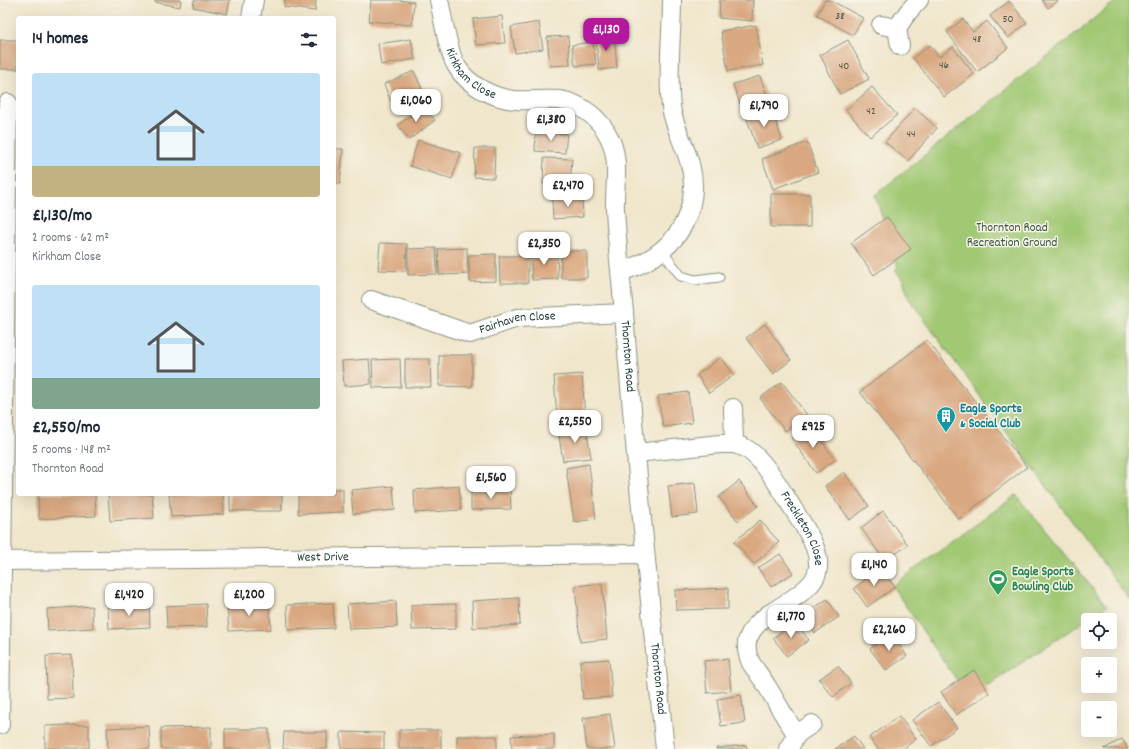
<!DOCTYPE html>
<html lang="en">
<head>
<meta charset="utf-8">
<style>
  :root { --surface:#fff; --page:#f6f6f7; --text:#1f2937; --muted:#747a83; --accent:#b5179e }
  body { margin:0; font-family:Dekko,sans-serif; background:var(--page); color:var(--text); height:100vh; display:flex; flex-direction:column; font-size:15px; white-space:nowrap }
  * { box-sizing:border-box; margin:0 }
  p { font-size:13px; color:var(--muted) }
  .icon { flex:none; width:22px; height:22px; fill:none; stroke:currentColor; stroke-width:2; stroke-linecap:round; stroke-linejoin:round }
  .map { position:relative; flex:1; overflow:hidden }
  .panel { position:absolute; left:16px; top:16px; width:320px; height:480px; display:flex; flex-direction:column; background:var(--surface); border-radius:4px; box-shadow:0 4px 16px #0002 }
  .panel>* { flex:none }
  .buttons { position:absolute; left:1081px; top:613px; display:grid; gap:8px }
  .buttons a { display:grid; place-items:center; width:36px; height:36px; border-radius:4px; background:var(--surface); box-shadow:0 4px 16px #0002; font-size:20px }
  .price { position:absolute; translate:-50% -34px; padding:0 9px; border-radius:8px; background:#fff; color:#222; font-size:13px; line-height:26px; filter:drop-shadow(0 1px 2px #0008) }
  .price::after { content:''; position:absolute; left:50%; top:24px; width:12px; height:9px; margin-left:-6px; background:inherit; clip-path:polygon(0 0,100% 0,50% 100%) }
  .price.current { background:var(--accent); color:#fff }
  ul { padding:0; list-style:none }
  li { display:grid; align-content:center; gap:8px; height:212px; padding:0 16px }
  li span { display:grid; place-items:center; height:124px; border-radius:4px; color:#555 }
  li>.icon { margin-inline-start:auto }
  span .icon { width:72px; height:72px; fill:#fffc; stroke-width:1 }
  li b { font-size:17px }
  h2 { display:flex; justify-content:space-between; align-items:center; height:48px; padding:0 16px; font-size:17px }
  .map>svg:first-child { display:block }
  .green { fill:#a1c873; stroke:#608254 }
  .building { fill:#d9a780 }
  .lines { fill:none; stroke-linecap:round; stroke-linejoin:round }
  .lane-casing { stroke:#889280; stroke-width:11 }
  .street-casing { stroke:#889280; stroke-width:20 }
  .lane { stroke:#fff; stroke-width:9 }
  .street { stroke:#fff; stroke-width:18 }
  .labels { text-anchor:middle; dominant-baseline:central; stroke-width:3; stroke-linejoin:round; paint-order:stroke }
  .number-label { font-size:11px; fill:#4e5847 }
  .street-label { font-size:13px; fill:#1f3d34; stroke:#f7f3e8 }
  .park-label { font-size:13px; fill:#395941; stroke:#f7f3e8 }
  .culture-label { font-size:13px; font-weight:bold; fill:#0d838f; stroke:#f7f3e8; text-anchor:start }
  .leisure-label { font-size:13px; font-weight:bold; fill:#27864d; stroke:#f7f3e8; text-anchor:start }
</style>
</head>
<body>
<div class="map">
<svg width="1129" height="749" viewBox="0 0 1129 749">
  <rect width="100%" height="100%" fill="#f7f3e8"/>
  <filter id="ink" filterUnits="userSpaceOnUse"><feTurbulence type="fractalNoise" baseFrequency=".025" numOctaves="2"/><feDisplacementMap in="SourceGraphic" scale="8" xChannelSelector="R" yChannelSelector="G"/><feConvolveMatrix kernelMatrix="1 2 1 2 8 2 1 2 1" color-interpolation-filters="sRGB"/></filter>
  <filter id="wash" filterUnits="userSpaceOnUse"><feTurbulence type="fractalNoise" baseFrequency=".012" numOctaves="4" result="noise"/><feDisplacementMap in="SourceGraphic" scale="16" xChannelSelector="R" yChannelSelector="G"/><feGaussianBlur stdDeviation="0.9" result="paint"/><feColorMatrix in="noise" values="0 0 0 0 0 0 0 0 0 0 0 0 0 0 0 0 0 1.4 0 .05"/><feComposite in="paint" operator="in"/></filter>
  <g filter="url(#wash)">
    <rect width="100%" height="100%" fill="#f0e6cb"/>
    <path class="green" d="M1117,0H1129V599L909,299L903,280L895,270L898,267L875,195Z
      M1016,495L1107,606L969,698L892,586Z"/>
    <g id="blocks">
      <path class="building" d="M155,0H181L180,7L155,2Z
        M194,0H230L227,14L193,7Z
        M285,0H316L315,11L284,7Z
        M371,0H399L414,2L412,25L369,21Z
        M720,0H753L752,21L719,18Z
        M825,0H830L863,18L853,35L817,15Z
        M1042,0H1059L1048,8Z
        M1009,1L1027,23L1008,38L990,16Z
        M502,16L505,43L476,45L473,19Z
        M963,19L973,32L987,21L1008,48L977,72L947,32Z
        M539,22L543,49L515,53L511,27Z
        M756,25L763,65L728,71L721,31Z
        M614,35L617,68L599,70L596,37Z
        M568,36L570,65L550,66L547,37Z
        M411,39L415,59L381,65L378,44Z
        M0,40H18V69H0Z
        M848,40L869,79L840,94L820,55Z
        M593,42L596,64L575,66L572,45Z
        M930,45L939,57L953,47L974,74L944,97L913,58Z
        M414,71L422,89L391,102L384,84Z
        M760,76L767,96L740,104L733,84Z
        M872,87L897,115L870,137L846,110Z
        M423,106L435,120L409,140L398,125Z
        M771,107L782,140L757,148L746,116Z
        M915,108L937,128L908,161L885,142Z
        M536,132L567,134L565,153L535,151Z
        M418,140L461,153L452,179L410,166Z
        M807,142L818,172L773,189L762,159Z
        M475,148H495L494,178L474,177Z
        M334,149H343L340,184L334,183Z
        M544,158L572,159L570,185L543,184Z
        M771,194H810V227H771Z
        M582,196L583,217L553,219L552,198Z
        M887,217L911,249L874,275L851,243Z
        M380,243L407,244L406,271L378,270Z
        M436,248L437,274L408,275V249Z
        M467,248L468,274L439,275L438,249Z
        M557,251L558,279L532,280L530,253Z
        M561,251H587V278H561Z
        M496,254V281L470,282L469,255Z
        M499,256H528V283H500Z
        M765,324L791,360L773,374L746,338Z
        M927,340L1027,467L959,519L860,392Z
        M439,355H472V387L439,386Z
        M721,357L734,375L709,393L697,375Z
        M369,359L371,384L344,386L342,361Z
        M400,359L401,387L373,388L372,360Z
        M405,359H430L431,387H405Z
        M582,374L585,416L557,419L554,376Z
        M782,382L807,415L785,431L760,398Z
        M688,392L692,423L663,427L658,396Z
        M811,425L835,460L816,473L792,439Z
        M586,426L591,458L563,461L558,430Z
        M589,464L596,519L574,522L566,468Z
        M844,472L869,506L850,520L825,486Z
        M739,481L758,506L738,521L719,497Z
        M695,483L698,514L672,517L668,486Z
        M393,486L395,510L353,514L351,490Z
        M459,486L461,510L415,513L414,490Z
        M334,489H343V512L298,514V494H334Z
        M510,489L511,509L471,510V490Z
        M38,494H95L96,516L39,519Z
        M108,494H152L154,518L110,521Z
        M169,494H223L224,514L171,517Z
        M230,494H282V511H230Z
        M883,511L908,545L885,561L861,528Z
        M760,520L779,542L754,564L734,542Z
        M780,554L793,573L771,587L758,568Z
        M881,568L895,587L867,607L854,588Z
        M602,583L607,639L580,642L575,586Z
        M728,588V609L676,610L675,590Z
        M519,598L520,625L473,628L472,601Z
        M827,599L839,617L815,633L803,616Z
        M396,601L397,627L349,629L347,604Z
        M269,603L271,629L229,631L227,605Z
        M333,603L334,628L288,630L287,605Z
        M149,604L150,627L109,629L108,607Z
        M206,604L207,627L167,628L166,606Z
        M456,604V629L412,630L411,605Z
        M92,606L93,628L48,631L47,609Z
        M795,622L809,640L787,656L773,638Z
        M891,633L907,656L886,670L870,649Z
        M72,655L73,698L47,699L46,656Z
        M609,659L612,697L583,699L580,661Z
        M728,659L731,691L707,693L704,661Z
        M838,666L851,683L833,697L819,679Z
        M974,670L989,693L956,715L941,692Z
        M741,695L745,723L721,726L717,699Z
        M938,702L957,728L931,746L912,720Z
        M610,714L615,749H587L583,718Z
        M899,716L916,739L903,749H878L869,738Z
        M67,725H89V748H45V726Z
        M149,726L150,749H108L107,728Z
        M211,727V749H161V728Z
        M225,729H269V749H225Z
        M399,730H441V749H399Z
        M284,732H327V749H283Z
        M341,732L384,733V749H341Z
        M554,734V749H512L511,736Z
        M457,736H497V749H457Z
        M854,736L863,749H835Z
        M1122,739L1128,749H1104Z
        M746,745L747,749H716V748Z"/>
    </g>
  </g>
  <g filter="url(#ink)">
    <use href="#blocks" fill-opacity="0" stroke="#889280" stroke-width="1"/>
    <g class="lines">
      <defs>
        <path id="lane" d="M662,251L681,276L695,280L719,277"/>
        <g id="street">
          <path id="s1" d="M439,0C443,18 448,53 457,67C469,86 493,98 515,100C530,101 544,99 559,100C580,103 600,118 609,137C621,160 614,185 615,209C617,244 621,279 624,313C635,459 650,604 665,749"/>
          <path d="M251,18L254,0"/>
          <path d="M881,25L897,28L900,46"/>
          <path d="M897,28L908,12L919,0"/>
          <path d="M621,272C635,267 649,261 661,251C687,231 699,196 690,164C685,145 674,127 671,107C667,72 672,35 672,0"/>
          <path id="s2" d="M371,300L470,334L517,318L624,313"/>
          <path id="s3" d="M734,444C737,445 742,446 745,448C762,457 779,486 789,502C801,523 830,557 813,581C803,594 783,605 769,614C760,621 750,629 747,642C746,648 748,657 751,663C756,671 763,679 768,688C778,704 785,719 797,734"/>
          <path d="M636,453L720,444H734L733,408"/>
          <path id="s4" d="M1,561L645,554"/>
          <path d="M0,725L8,103"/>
          <path d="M788,749L797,734L812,724"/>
        </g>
      </defs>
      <use href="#lane" class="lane-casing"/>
      <use href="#street" class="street-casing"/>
      <use href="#lane" class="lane"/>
      <use href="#street" class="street"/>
    </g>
  </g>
  <defs>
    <symbol id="building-pin" viewBox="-11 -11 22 30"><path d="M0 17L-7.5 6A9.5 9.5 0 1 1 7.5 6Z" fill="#0f9aa8" stroke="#f7f3e8"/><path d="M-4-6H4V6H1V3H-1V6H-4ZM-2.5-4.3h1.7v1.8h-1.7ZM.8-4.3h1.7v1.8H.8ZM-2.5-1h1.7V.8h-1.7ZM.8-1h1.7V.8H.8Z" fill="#fff"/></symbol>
    <symbol id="stadium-pin" viewBox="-11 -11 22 30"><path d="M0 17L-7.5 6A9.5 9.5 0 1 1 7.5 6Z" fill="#2e9e5b" stroke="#f7f3e8"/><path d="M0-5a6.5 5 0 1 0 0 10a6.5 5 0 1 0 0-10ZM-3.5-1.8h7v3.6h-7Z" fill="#fff"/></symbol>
  </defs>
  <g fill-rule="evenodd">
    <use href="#building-pin" x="935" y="405" width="22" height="30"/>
    <use href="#stadium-pin" x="987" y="568" width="22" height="30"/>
  </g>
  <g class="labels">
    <g class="number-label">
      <text x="840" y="17">38</text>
      <text x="1008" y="20">50</text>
      <text x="977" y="40">48</text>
      <text x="944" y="66">46</text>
      <text x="844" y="67">40</text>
      <text x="871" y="112">42</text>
      <text x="911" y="135">44</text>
    </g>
    <g class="street-label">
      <text stroke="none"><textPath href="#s1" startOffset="84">Kirkham Close</textPath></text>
      <text stroke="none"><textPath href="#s2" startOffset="154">Fairhaven Close</textPath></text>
      <text stroke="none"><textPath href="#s1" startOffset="468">Thornton Road</textPath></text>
      <text stroke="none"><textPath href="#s3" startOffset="112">Freckleton Close</textPath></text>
      <text stroke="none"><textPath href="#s4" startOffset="322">West Drive</textPath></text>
      <text stroke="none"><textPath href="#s1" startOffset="792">Thornton Road</textPath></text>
    </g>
    <g class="park-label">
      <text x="1012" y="228">Thornton Road<tspan x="1012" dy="15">Recreation Ground</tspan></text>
    </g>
    <g class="culture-label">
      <text x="960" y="409">Eagle Sports<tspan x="960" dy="15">&amp; Social Club</tspan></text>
    </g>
    <g class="leisure-label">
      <text x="1012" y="572">Eagle Sports<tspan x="1012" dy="15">Bowling Club</tspan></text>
    </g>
  </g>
</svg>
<div class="buttons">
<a><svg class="icon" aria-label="locate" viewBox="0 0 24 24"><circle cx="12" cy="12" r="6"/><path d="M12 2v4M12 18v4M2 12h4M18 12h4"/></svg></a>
<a>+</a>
<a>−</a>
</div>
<b class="price current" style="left:606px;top:52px">£1,130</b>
<b class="price" style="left:416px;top:123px">£1,060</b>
<b class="price" style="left:764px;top:128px">£1,790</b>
<b class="price" style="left:551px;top:142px">£1,380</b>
<b class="price" style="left:568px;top:208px">£2,470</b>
<b class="price" style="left:544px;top:266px">£2,350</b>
<b class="price" style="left:575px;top:444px">£2,550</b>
<b class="price" style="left:813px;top:449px">£925</b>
<b class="price" style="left:491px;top:500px">£1,560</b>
<b class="price" style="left:874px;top:587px">£1,140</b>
<b class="price" style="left:129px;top:617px">£1,420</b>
<b class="price" style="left:249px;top:617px">£1,200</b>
<b class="price" style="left:791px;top:639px">£1,770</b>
<b class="price" style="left:889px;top:652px">£2,260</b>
<section class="panel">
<h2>14 homes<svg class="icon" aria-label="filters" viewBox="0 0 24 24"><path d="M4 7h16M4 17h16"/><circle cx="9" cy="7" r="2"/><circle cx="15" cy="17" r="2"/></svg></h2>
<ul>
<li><span style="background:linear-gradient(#bfe0f5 75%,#c2b280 0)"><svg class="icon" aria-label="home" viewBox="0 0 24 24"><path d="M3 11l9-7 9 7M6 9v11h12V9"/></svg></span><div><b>£1,130/mo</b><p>2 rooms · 62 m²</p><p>Kirkham Close</p></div></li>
<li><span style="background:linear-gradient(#bfe0f5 75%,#7fa58c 0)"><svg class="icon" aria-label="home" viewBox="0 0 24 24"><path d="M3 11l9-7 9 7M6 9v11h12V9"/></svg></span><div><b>£2,550/mo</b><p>5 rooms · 148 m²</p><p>Thornton Road</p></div></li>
</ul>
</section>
</div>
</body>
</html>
